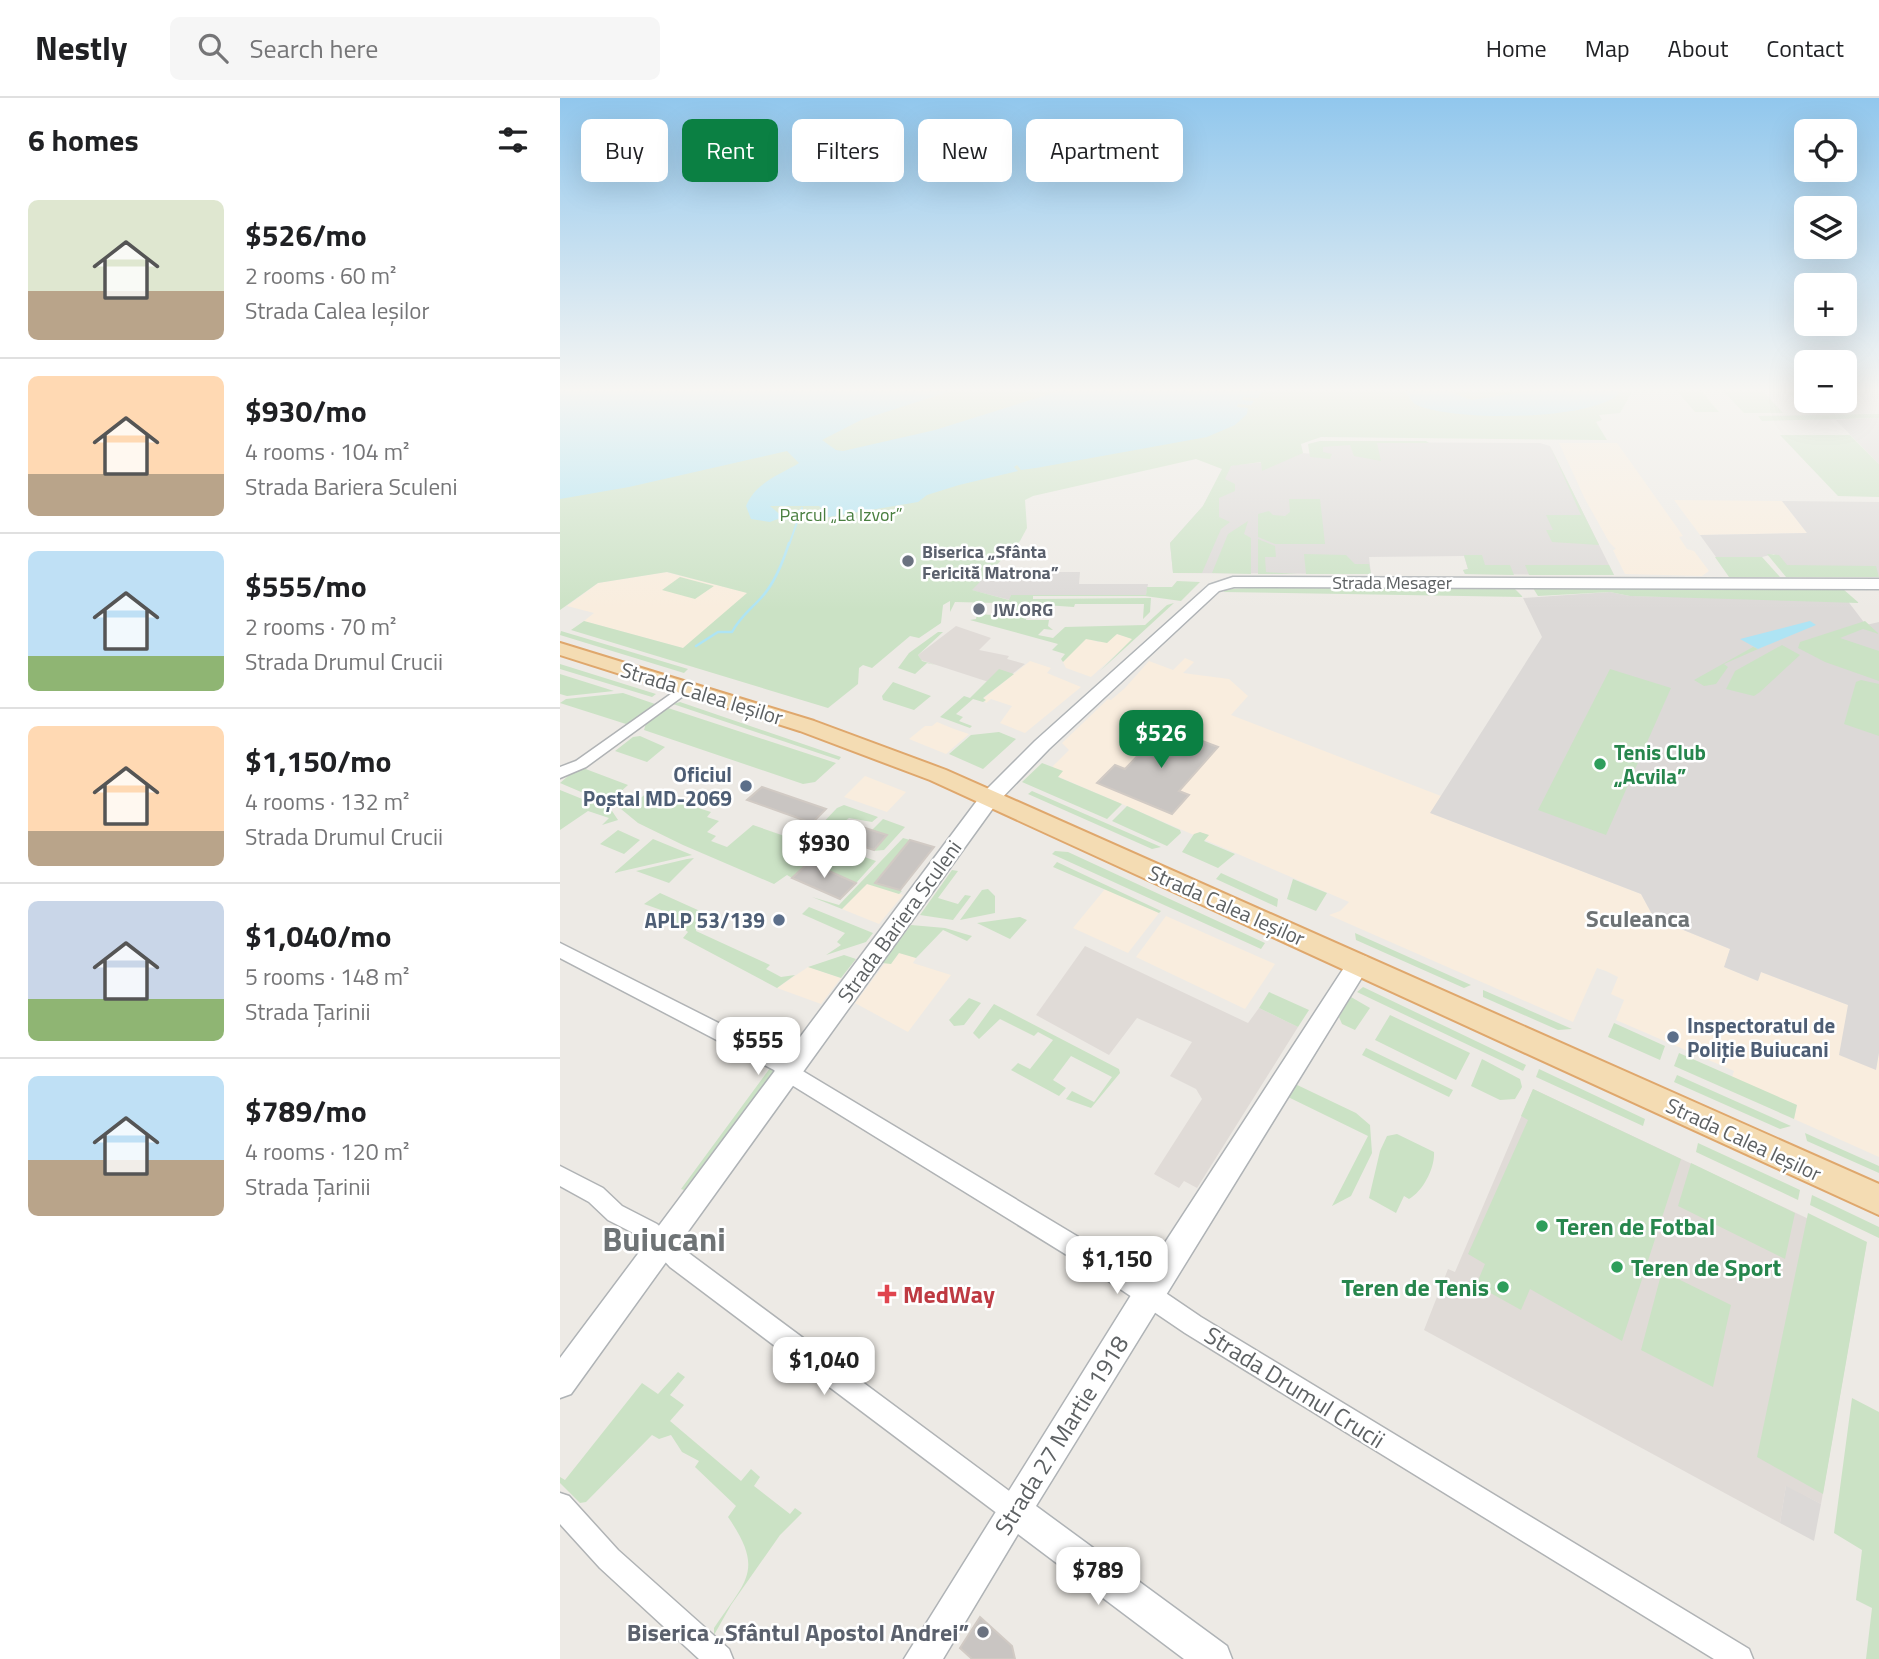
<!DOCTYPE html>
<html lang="en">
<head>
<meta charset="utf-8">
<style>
  :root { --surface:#fff; --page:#f6f6f6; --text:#202124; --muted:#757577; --line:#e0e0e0; --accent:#0b8043 }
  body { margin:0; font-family:"Titillium Web",sans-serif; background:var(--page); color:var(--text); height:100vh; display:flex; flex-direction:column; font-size:26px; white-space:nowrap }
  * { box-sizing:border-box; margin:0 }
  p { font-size:23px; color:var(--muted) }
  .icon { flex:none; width:38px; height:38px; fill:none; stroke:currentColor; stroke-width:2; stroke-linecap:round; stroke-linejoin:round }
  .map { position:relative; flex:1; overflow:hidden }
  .details { display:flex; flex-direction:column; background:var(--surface); width:560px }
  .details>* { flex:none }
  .banner { position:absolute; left:21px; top:21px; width:665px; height:63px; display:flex; gap:14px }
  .buttons { position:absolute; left:1234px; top:21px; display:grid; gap:14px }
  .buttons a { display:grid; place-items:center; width:63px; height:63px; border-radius:10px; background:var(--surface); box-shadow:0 7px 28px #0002; font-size:35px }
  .price { position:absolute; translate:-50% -60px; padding:0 16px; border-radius:14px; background:#fff; color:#222; font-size:23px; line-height:46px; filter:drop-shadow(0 2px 4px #0008) }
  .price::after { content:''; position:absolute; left:50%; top:42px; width:21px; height:16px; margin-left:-10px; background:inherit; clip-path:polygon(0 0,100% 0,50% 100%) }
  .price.selected { background:var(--accent); color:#fff }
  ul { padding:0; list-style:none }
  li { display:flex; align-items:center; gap:21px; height:175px; padding:0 28px }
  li+li { border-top:2px solid var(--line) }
  li span { display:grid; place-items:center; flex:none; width:196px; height:140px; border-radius:10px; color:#555 }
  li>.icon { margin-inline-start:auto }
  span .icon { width:84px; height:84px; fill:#fffc; stroke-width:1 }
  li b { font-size:30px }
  h2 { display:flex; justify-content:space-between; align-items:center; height:84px; padding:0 28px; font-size:30px }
  .tag { padding:0 24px; border-radius:10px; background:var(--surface); box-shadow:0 7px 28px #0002; font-size:24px; line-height:63px }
  .tag.selected { background:var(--accent); color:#fff }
  header { display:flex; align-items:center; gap:42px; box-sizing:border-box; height:98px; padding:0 35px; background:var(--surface); border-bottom:2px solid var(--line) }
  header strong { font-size:33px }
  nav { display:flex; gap:38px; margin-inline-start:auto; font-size:24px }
  .search { width:490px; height:63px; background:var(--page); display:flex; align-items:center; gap:18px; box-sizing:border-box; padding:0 24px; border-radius:10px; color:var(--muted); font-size:26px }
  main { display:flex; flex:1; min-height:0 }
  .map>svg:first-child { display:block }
  .commercial { fill:#f9edde }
  .industrial { fill:#dcd9d7 }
  .education { fill:#e0dbd7 }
  .green { fill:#cbe2c5 }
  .water { fill:#aee4f4 }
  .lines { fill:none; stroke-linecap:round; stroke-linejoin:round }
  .stream-far1 { stroke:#aee4f4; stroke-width:2 }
  .stream { stroke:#aee4f4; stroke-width:2.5 }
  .building { fill:#c9c5c2; stroke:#d1cac4; stroke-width:2 }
  .street-casing { stroke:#b0b3b5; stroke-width:3 }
  .secondary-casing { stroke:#afb3b6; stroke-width:3 }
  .primary-casing { stroke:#dfa76c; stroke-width:4 }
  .street { fill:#fff; fill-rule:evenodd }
  .secondary { fill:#fff; fill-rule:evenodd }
  .primary { fill:#f4dcb3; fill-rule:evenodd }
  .worship-dot { fill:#6b7280; stroke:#fff; stroke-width:2.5 }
  .leisure-dot { fill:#2e9e5b; stroke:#fff; stroke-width:2.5 }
  .service-dot { fill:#5c6f8a; stroke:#fff; stroke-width:2.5 }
  .health-dot { fill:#e0444e; stroke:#fff; stroke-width:2.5 }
  .labels { text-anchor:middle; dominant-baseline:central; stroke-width:5; stroke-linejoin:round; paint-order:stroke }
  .far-park-label { font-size:18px; fill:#4a7f40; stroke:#fff }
  .far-worship-label { font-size:18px; font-weight:bold; fill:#5b616d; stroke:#fff; text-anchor:start }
  .far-street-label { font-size:18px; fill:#5d6163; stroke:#fff }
  .street-label { font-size:21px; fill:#5d6163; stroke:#fff }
  .leisure-label { font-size:21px; font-weight:bold; fill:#27864d; stroke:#fff; text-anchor:start }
  .service-label { font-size:21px; font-weight:bold; fill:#4e5e75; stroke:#fff; text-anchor:end }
  .quarter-label { font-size:24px; font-weight:bold; fill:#6e7375; stroke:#fff }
  .near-leisure-label { font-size:24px; font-weight:bold; fill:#27864d; stroke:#fff; text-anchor:start }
  .near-health-label { font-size:24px; font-weight:bold; fill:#be3a42; stroke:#fff; text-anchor:start }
  .near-street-label { font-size:24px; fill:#5d6163; stroke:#fff }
  .near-worship-label { font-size:24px; font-weight:bold; fill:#5b616d; stroke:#fff; text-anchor:end }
  .near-district-label { font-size:33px; font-weight:bold; fill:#6e7375; stroke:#fff }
</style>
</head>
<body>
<header>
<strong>Nestly</strong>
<div class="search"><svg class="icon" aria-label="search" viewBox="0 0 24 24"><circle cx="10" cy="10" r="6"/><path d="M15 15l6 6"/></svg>Search here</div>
<nav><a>Home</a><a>Map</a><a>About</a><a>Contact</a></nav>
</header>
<main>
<section class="details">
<h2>6 homes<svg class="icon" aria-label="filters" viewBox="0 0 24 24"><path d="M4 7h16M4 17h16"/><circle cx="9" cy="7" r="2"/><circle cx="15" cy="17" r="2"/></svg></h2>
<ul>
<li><span style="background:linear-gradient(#dfe7d0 65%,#b9a48a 0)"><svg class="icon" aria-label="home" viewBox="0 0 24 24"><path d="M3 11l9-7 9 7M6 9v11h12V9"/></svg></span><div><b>$526/mo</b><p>2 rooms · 60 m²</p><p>Strada Calea Ieșilor</p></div></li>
<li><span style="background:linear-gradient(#ffd9b3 70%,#b9a48a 0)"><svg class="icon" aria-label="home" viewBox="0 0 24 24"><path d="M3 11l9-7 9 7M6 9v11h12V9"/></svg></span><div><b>$930/mo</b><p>4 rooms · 104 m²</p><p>Strada Bariera Sculeni</p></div></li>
<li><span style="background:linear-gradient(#bfe0f5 75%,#8fb573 0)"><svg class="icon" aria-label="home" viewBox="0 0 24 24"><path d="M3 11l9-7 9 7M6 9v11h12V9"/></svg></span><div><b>$555/mo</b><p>2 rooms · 70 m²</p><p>Strada Drumul Crucii</p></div></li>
<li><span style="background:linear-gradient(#ffd9b3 75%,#b9a48a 0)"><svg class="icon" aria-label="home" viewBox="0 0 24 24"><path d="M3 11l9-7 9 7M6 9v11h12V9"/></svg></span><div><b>$1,150/mo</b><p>4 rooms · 132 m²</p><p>Strada Drumul Crucii</p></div></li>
<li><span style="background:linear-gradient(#c9d6e8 70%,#8fb573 0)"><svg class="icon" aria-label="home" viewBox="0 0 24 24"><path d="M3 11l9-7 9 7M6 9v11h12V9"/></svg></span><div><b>$1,040/mo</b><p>5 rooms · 148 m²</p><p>Strada Țarinii</p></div></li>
<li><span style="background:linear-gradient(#bfe0f5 60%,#b9a48a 0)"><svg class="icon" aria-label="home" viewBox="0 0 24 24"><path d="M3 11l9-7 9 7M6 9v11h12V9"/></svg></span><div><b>$789/mo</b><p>4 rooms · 120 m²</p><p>Strada Țarinii</p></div></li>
</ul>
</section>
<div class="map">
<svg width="1319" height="1561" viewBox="0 0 1319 1561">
  <rect width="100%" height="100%" fill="#edeae5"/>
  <path class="commercial" d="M999,345H1057L1123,438L1119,439L1127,451L1134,453L1149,473L1142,478L1065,476L1053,452L1056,451L1049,444L1025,401Z
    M1114,402L1222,403L1247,435L1140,437Z
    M106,474L188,495L123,550L24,523L34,515L7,508L38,485Z
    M557,536L573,541L531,579L506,570L503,564L526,540L538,544Z
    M625,560L634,564L623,575L669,581L688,598L671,617L881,698L871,715L1081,796L1094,820L1170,851L1165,869L1197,883L1201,874L1288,907L1316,971L1319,955V1059L1234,1021L1237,1007L1172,979L1174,973L1056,922L1064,902L1051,896L1058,879L1046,873L1037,870L1013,924L769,817L780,813L789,804L497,678L493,668L509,652L502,645L548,601L551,602L565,590L589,563L613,572Z
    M470,563L491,570L487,575L521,589L465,635L440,625L452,608L431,601L426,605L423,601Z
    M377,624L394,631L409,636L386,656L349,641L365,628H372Z
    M305,678L346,694L327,714L284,699Z
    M307,785L343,797L319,826L282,811Z
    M545,791L599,815L568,855L513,830Z
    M606,818L715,866L685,911L576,859Z
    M334,853L356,860L353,865L391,877L348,934L295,905Z
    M248,869L281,880L261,906L217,890Z"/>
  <path class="industrial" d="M1319,320V366L1276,322Z
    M761,344L980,345L990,348L1054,477L905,476L903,472L908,471L904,458L809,459L811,476L613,475L610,445L643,408L663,371L675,367L726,362L741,355L755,356Z
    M1222,403L1319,404V478L1231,477L1214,456L1202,459H1156L1140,437L1247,435Z
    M429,474H520L519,486H588L586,497H451L450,502L411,492Z
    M1050,494L1070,498L1287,502L1306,527L1319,524V955L1316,972L1279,957L1288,907L1201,874L1198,883L1164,869L1170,851L1094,820L1081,796L870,715L982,539L963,500Z
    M1226,1387L1261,1406L1254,1443L1220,1425Z"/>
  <path class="education" d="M396,528L431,540L419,552L449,558L447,561L465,566L438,587L361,562L358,557Z
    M525,848L688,925L699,910L738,929L637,1090L624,1083L619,1090L594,1076L642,1001L636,991L610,978L632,944L577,920L549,957L476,917Z
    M973,991L1306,1148L1261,1406L1226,1388L1220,1425L864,1232L888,1171L895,1174Z"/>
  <path class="green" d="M0,293H1076L1072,294L1060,315L1039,317L1042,322L1036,324L1047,342L761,339L741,346L743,355L702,373L701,364L671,368L665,381L675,386V393L659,400V419L670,424L661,431L642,475H613L610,445L643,408L662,371L636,361L473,398L465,402L467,430L460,443L412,492L449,502L451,497H586L587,489H612L617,483L640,484L621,503L585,498H473V501L591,500L590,514L583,521L584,506H515L514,509L470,506L466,522H489L488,528L493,532L484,531L478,537L493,540L505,529L585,527L607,507L614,505L540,573L572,541L557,536L547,545L526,541L503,564L501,561L505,556L492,552L498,546L410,522L416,521L417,516L434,517L438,505L395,504L390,514V503L383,507L381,525L359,540L350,538L312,570L303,567L299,570L298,586L268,610L11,532L24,523L123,550L187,495L107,474L38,485L0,512Z
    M1117,293H1141L1159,314H1135Z
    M1163,293H1203L1223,315H1184Z
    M1227,293H1246V303H1275L1285,312L1242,314L1237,311L1243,310Z
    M1315,316H1319V320L1202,323L1198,318Z
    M1220,337H1290L1319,366V399L1278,398Z
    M760,343H866L869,345H817L821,363L794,358L790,347L763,349V354L772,356L770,361L750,359L748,346Z
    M990,348L1039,447L992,444L986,432H993L986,417H1021Z
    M729,401H760L765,446H715L698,439V416L709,413L713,417L725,418L730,414Z
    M688,423L684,436L691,440V476L652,475L668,436Z
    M698,441L715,448L716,459H705L706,474L737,476H698Z
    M744,456L786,457L795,466H809L811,476H746Z
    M1207,456L1219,457L1227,467L1316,468L1319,479H1226Z
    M904,457H922L925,467H950L954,477L905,476L903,472L908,471Z
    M1155,459H1202L1220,479H1169Z
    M965,467H1049L1054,477H969Z
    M120,479L154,488L135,501L102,492Z
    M706,489L954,490L963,499L663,494L668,491Z
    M973,490L1283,491L1299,505L1070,498L1050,494L978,498Z
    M1305,523L1319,536L1303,531L1280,540L1319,553V583L1265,564L1238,550L1240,544Z
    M1,533L128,571L124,575L0,537Z
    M378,534H383L358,557L362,563L376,567L367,565L355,576L338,570L349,555Z
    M1222,547L1240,557L1200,594L1194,598L1166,591L1175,573Z
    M1193,549L1198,551L1164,566L1168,569L1156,586L1144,588L1134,582Z
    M0,566L96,596L92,599L0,571Z
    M439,571L454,576L423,600L426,602L423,604L413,601L396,616L403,619L399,623L412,628L410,630L380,619L404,598L410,600Z
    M1050,571L1111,590L1046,737L978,712Z
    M0,576L54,593L7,598L0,596Z
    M1301,582L1319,586V638L1284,626L1296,584Z
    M333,584L371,598L354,612L323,602L322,598Z
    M63,595L98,607L66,626L0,605L6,601Z
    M120,604L281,659L279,662L113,606Z
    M108,610L276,665L255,684L243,686L84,632L86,625Z
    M439,634L456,641L423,671L389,656L411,637Z
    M80,638L105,649L87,664L55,653L73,639Z
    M482,665L503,673L498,679L562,706L547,721L462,684Z
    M23,670L68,687L58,696L77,703L88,694L151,714L147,719L159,723L147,734L156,738L151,743L167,749L193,727L239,743L244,738L316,763L296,785L249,765L232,780L227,777L214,786L123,747L78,725L61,711L0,685L15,672Z
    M0,692L52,713L58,722L42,727L49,720L28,713L0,732Z
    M472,693L601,749L592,751L468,696Z
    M284,707L318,719L312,724L289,720L268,736L275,739L271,743L262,739L257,731L277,710Z
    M567,708L620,732L621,735L607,748L552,723Z
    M323,721L345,729L324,752L313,753L327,737L312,732Z
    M58,732L80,742L64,756L40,746Z
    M640,734L649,737L644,743L675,756L658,770L622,754L634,736Z
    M343,740L350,742L315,784L342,793L339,796L307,786L282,811L252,799L279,807Z
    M93,741L132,757L54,775Z
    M495,753L508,754L705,845L701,851L492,756Z
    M134,760L109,785L76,773L127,761Z
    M497,764L601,813L599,815L493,769Z
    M392,772L398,773L378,800L398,806L405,797L411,798L393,822L360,817Z
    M661,775L718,801L717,809L656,781Z
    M733,781L767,795L756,813L727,801Z
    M428,791L435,798V815L400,822L422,792Z
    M100,795L140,813L136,833L210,867L206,871L221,879L235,877L217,890L123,840L128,834L101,812L84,806Z
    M249,809L313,835L306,844L266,857L281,847L277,844L285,835L242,816Z
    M460,819L467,822L450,841L417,825Z
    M351,827L385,830L412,838L407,843L383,832L356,860L339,855L331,866L322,865Z
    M795,835L911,887L904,890L796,842Z
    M284,857L296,861L281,880L248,869Z
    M803,889L966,967L963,973L797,894Z
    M923,892L1012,931L998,932L923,899Z
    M709,894L749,912L738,929L699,910Z
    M791,899L810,910L795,932L782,926L779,919Z
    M409,900L421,905L404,927L394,928L389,922Z
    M434,906L559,971L560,975L531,1010L506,1001L512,993L534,1004L552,979L511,958L493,982L506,990L499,998L451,972L458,965L470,971L493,942L478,934L474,938L440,921L419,941L413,935Z
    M830,917L910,955L896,982L815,942Z
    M1054,925L1105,948L1100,962L1048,939Z
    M806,950L893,992L889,999L802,957Z
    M1119,955L1237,1007L1234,1021L1114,968Z
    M922,961L960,981L962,989L955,1001L940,1002L911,988Z
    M210,970L214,973L124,1092L121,1091Z
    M979,971L1085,1021L1083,1028L976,979Z
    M1117,977L1231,1028L1220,1031L1114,984Z
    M733,985L796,1015L810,1027L812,1055L791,1098L772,1108L808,1038L726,998Z
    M973,991L1121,1061L1062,1243L970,1191L961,1212L916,1187L925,1166L908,1156L968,1022L961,1018Z
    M1245,1035L1319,1068V1075L1247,1043Z
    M837,1036L874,1054C875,1070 863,1093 849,1101L844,1098L836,1115L809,1100L820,1053L827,1038Z
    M1138,1045L1240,1092L1238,1102L1136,1054Z
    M1131,1065L1235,1115L1225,1161L1118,1108Z
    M1252,1097L1319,1129V1140L1250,1107Z
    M1248,1115L1307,1144L1263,1396L1197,1359Z
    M1102,1173L1171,1207L1153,1289L1081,1252Z
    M118,1274L125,1279L110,1297L124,1307L110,1323L181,1383L191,1371L200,1379L194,1388L230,1416L235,1410L242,1415L220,1437L171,1507L154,1537V1530C186,1482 205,1473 168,1419L176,1408L135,1369L139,1363L122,1354L111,1337L99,1341L92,1337L26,1404L20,1405L0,1385V1379L5,1382L82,1285L98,1296Z
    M1292,1300L1319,1314V1561H1306L1312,1510L1296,1502L1302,1452L1274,1435Z"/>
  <path class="water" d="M0,293H391L301,322L262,342L276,352L283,353L375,332L499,293H702L698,300L683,299L682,302L694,303L691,307L678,306L677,309L688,310L687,316L675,327L647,339L476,370L461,372L457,367L454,369L458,373L399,387L367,397L358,404L263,420L258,418L264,412L259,408H210L223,419L210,424L191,421L186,408C196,384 218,378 239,365L227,353L69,389L0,401Z
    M845,293H887L912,302L970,293H1058L1059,296C1028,323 898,323 859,308C850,304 851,300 845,293Z
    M1250,523L1256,527L1198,551L1180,541Z"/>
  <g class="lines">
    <path class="stream-far1" d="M229,447L242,410"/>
    <path class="stream" d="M136,548L158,534H172C181,518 189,513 201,500C215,485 223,464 229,445"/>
  </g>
  <path class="building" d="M605,629L658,649L619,693L629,697L612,716L537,685L555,667L565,671Z
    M202,689L266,711L252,725L187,702Z
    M288,724L302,729L327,737L314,752L275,739Z
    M350,742L374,749L340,792L315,785Z
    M249,764L296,785L280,801L232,780Z
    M420,1519L452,1548L455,1561H412L400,1550Z"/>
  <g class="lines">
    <defs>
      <path id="street" d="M125,586L130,587V593L26,669L0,680V669L16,663Z
        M0,845L228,960L236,969L560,1164L641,1219L1189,1551L1193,1561H1154L625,1235L544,1180L222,981L214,972L0,860Z
        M0,1068L43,1090L62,1108L97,1126L126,1153L464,1404L467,1413L464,1422L455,1425L446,1422L110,1169L83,1140L48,1122L29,1104L0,1088Z
        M0,1395L9,1398L58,1452L169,1551L173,1561H139L40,1470L0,1426Z"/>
      <path id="secondary" d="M673,479L1319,481V491L674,489L659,493L489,651L436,706L11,1296L0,1300V1260L422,696L475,643L649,487Z
        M799,856L807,859L810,865L807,871L476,1408L667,1548L672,1561H624L458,1436L383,1561H344L578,1186L791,859Z"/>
      <path id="primary" d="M0,545L254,623L386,672L1319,1086V1117L370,682L240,633L0,557Z"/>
    </defs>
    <use href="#street" class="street-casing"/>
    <use href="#secondary" class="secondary-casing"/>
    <use href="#primary" class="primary-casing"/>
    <use href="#street" class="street"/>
    <use href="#secondary" class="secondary"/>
    <use href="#primary" class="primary"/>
  </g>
  <linearGradient id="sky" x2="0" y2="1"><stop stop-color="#91c7ed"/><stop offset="0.57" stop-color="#f7f6f3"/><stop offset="1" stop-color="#f7f6f3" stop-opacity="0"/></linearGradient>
  <rect width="1319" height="512" fill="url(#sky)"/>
  <g class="worship-dot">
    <circle cx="348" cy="463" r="7"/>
    <circle cx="419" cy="511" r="7"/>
    <circle cx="423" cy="1534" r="7"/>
  </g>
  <g class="leisure-dot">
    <circle cx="1040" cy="666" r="7"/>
    <circle cx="982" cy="1128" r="7"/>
    <circle cx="1057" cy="1169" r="7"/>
    <circle cx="943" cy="1189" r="7"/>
  </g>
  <g class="service-dot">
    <circle cx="186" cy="688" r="7"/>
    <circle cx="219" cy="822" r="7"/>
    <circle cx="1113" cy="939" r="7"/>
  </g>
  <path class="health-dot" d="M323.5 1185.5h7v7h7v7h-7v7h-7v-7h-7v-7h7z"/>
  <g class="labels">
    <g class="far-park-label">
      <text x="281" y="416">Parcul „La Izvor”</text>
    </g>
    <g class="far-worship-label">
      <text x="362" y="453">Biserica „Sfânta<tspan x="362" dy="21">Fericită Matrona”</tspan></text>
      <text x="433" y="511">JW.ORG</text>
    </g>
    <g class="far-street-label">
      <text x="832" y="484">Strada Mesager</text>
    </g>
    <g class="street-label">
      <text transform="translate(142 595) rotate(17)">Strada Calea Ieșilor</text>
      <text transform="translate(667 807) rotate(24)">Strada Calea Ieșilor</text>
      <text transform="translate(339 823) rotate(-54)">Strada Bariera Sculeni</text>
      <text transform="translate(1184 1041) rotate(25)">Strada Calea Ieșilor</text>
    </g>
    <g class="leisure-label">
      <text x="1054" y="654">Tenis Club<tspan x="1054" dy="24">„Acvila”</tspan></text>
    </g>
    <g class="service-label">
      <text x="172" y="676">Oficiul<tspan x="172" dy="24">Poștal MD-2069</tspan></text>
      <text x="205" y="822">APLP 53/139</text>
      <text x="1127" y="927" text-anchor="start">Inspectoratul de<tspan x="1127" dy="24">Poliție Buiucani</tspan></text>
    </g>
    <g class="quarter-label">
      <text x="1078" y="820">Sculeanca</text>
    </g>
    <g class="near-leisure-label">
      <text x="996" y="1128">Teren de Fotbal</text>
      <text x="1071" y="1169">Teren de Sport</text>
      <text x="929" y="1189" text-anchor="end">Teren de Tenis</text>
    </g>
    <g class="near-health-label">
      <text x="343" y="1196">MedWay</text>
    </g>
    <g class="near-street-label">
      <text transform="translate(735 1289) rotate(32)">Strada Drumul Crucii</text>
      <text transform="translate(501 1337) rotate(-58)">Strada 27 Martie 1918</text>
    </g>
    <g class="near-worship-label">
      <text x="409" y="1534">Biserica „Sfântul Apostol Andrei”</text>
    </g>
    <g class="near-district-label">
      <text x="104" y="1141">Buiucani</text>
    </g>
  </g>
</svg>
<div class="buttons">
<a><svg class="icon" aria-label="locate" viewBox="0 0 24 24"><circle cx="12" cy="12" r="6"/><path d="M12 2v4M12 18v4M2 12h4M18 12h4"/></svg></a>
<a><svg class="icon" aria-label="layers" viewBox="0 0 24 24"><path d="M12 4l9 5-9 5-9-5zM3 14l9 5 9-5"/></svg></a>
<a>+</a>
<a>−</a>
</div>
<b class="price selected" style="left:601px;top:672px">$526</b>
<b class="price" style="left:264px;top:782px">$930</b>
<b class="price" style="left:198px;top:979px">$555</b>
<b class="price" style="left:557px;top:1198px">$1,150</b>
<b class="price" style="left:264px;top:1299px">$1,040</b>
<b class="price" style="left:538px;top:1509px">$789</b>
<div class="banner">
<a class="tag">Buy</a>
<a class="tag selected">Rent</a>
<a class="tag">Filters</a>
<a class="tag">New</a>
<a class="tag">Apartment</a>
</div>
</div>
</main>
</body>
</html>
